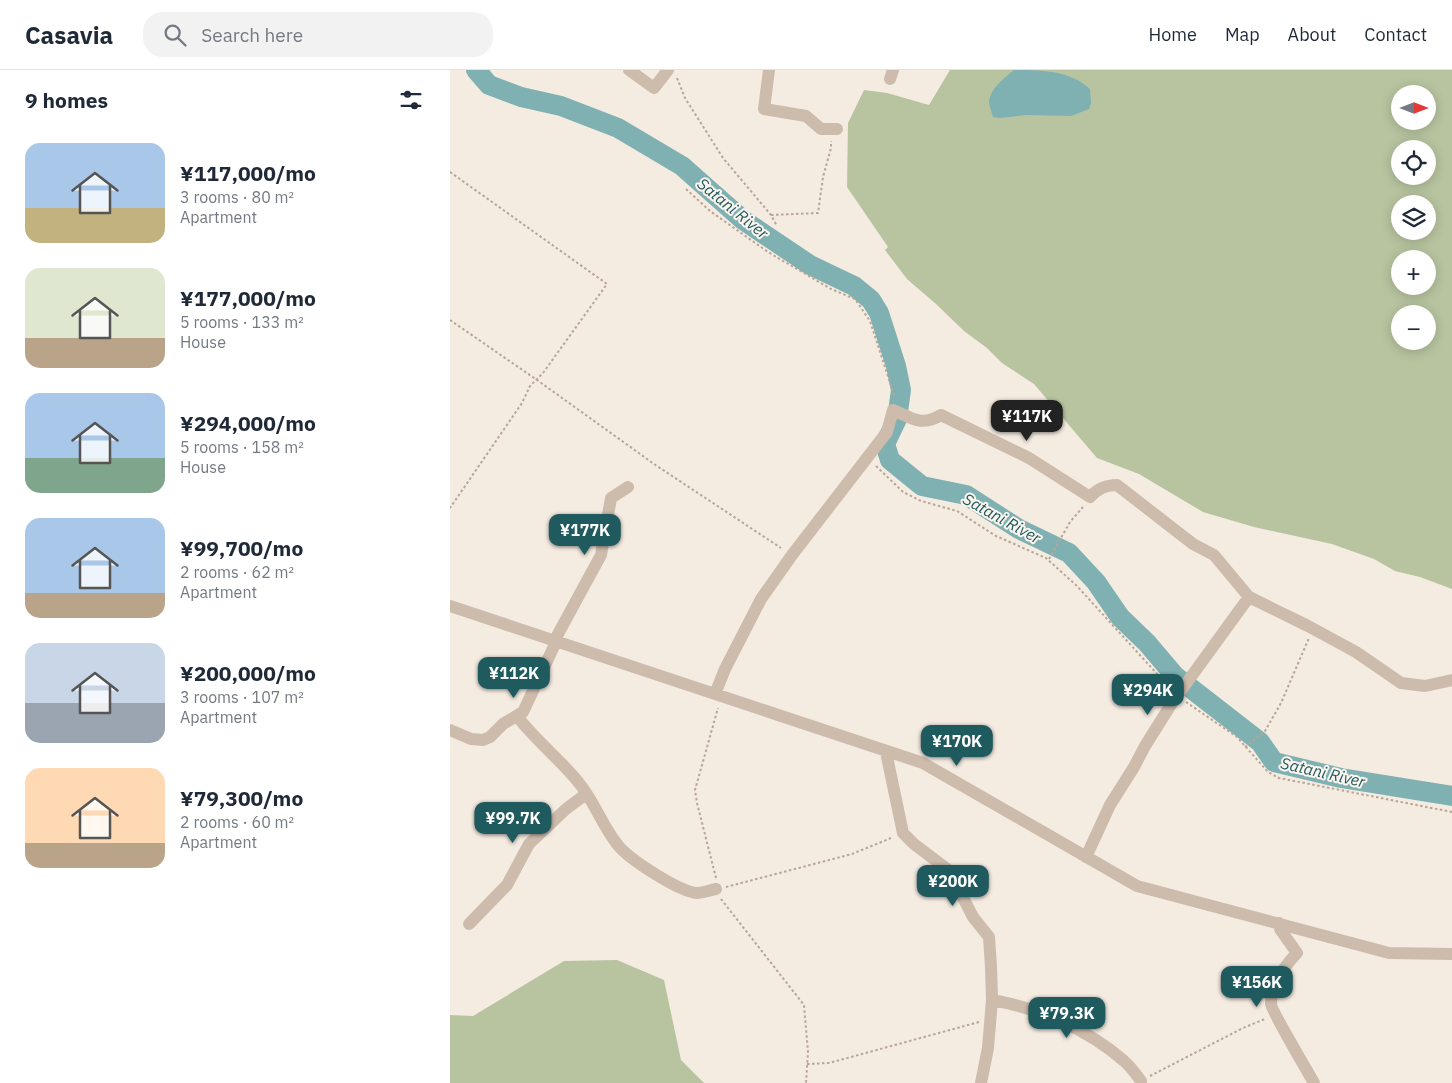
<!DOCTYPE html>
<html lang="en">
<head>
<meta charset="utf-8">
<style>
  :root { --surface:#fff; --page:#f2f2f3; --text:#1f2937; --muted:#747a83; --line:#e0e1e3; --accent:#1f5a5e }
  body { margin:0; font-family:"IBM Plex Sans",sans-serif; background:var(--page); color:var(--text); height:100vh; display:flex; flex-direction:column; font-size:19px; white-space:nowrap }
  * { box-sizing:border-box; margin:0 }
  p { font-size:16px; color:var(--muted) }
  .icon { flex:none; width:28px; height:28px; fill:none; stroke:currentColor; stroke-width:2; stroke-linecap:round; stroke-linejoin:round }
  .map { position:relative; flex:1; overflow:hidden }
  .details { display:flex; flex-direction:column; background:var(--surface); width:450px }
  .details>* { flex:none }
  .needle { width:32px; rotate:90deg }
  .controls { position:absolute; left:941px; top:15px; display:grid; gap:10px }
  .controls a { display:grid; place-items:center; width:45px; height:45px; border-radius:50%; background:var(--surface); box-shadow:0 2px 12px #0003; font-size:25px }
  .price { position:absolute; translate:-50% -42px; padding:0 11px; border-radius:10px; background:var(--accent); color:#fff; font-size:16px; line-height:32px; filter:drop-shadow(0 1px 2px #0008) }
  .price::after { content:''; position:absolute; left:50%; top:30px; width:15px; height:11px; margin-left:-8px; background:inherit; clip-path:polygon(0 0,100% 0,50% 100%) }
  .price.active { background:#222; color:#fff }
  ul { padding:0; list-style:none }
  li { display:flex; align-items:center; gap:15px; height:125px; padding:0 25px }
  li span { display:grid; place-items:center; flex:none; width:140px; height:100px; border-radius:15px; color:#555 }
  li>.icon { margin-inline-start:auto }
  span .icon { width:60px; height:60px; fill:#fffc; stroke-width:1 }
  li b { font-size:21px }
  h2 { display:flex; justify-content:space-between; align-items:center; height:60px; padding:0 25px; font-size:21px }
  header { display:flex; align-items:center; gap:30px; box-sizing:border-box; height:70px; padding:0 25px; background:var(--surface); border-bottom:1px solid var(--line) }
  header strong { font-size:24px }
  nav { display:flex; gap:28px; margin-inline-start:auto; font-size:18px }
  .search { width:350px; height:45px; background:var(--page); display:flex; align-items:center; gap:12px; box-sizing:border-box; padding:0 18px; border-radius:20px; color:var(--muted); font-size:19px }
  main { display:flex; flex:1; min-height:0 }
  .map>svg:first-child { display:block }
  .green { fill:#b8c4a0; fill-rule:evenodd }
  .water { fill:#7fb0b2 }
  .lines { fill:none; stroke-linecap:round; stroke-linejoin:round }
  .river { stroke:#7fb0b2; stroke-width:20 }
  .path { stroke:#b9a596; stroke-width:2; stroke-dasharray:2.5 2.5; stroke-linecap:butt }
  .street { stroke:#cdbbac; stroke-width:12 }
  .labels { text-anchor:middle; dominant-baseline:central; stroke-width:4; stroke-linejoin:round; paint-order:stroke }
  .water-label { font-size:16px; font-style:italic; fill:#1f5a5e; stroke:#fbf5ee }
</style>
</head>
<body>
<header>
<strong>Casavia</strong>
<div class="search"><svg class="icon" aria-label="search" viewBox="0 0 24 24"><circle cx="10" cy="10" r="6"/><path d="M15 15l6 6"/></svg>Search here</div>
<nav><a>Home</a><a>Map</a><a>About</a><a>Contact</a></nav>
</header>
<main>
<section class="details">
<h2>9 homes<svg class="icon" aria-label="filters" viewBox="0 0 24 24"><path d="M4 7h16M4 17h16"/><circle cx="9" cy="7" r="2"/><circle cx="15" cy="17" r="2"/></svg></h2>
<ul>
<li><span style="background:linear-gradient(#a9c7e8 65%,#c2b280 0)"><svg class="icon" aria-label="home" viewBox="0 0 24 24"><path d="M3 11l9-7 9 7M6 9v11h12V9"/></svg></span><div><b>¥117,000/mo</b><p>3 rooms · 80 m²</p><p>Apartment</p></div></li>
<li><span style="background:linear-gradient(#dfe7d0 70%,#b9a48a 0)"><svg class="icon" aria-label="home" viewBox="0 0 24 24"><path d="M3 11l9-7 9 7M6 9v11h12V9"/></svg></span><div><b>¥177,000/mo</b><p>5 rooms · 133 m²</p><p>House</p></div></li>
<li><span style="background:linear-gradient(#a9c7e8 65%,#7fa58c 0)"><svg class="icon" aria-label="home" viewBox="0 0 24 24"><path d="M3 11l9-7 9 7M6 9v11h12V9"/></svg></span><div><b>¥294,000/mo</b><p>5 rooms · 158 m²</p><p>House</p></div></li>
<li><span style="background:linear-gradient(#a9c7e8 75%,#b9a48a 0)"><svg class="icon" aria-label="home" viewBox="0 0 24 24"><path d="M3 11l9-7 9 7M6 9v11h12V9"/></svg></span><div><b>¥99,700/mo</b><p>2 rooms · 62 m²</p><p>Apartment</p></div></li>
<li><span style="background:linear-gradient(#c9d6e8 60%,#9aa5b1 0)"><svg class="icon" aria-label="home" viewBox="0 0 24 24"><path d="M3 11l9-7 9 7M6 9v11h12V9"/></svg></span><div><b>¥200,000/mo</b><p>3 rooms · 107 m²</p><p>Apartment</p></div></li>
<li><span style="background:linear-gradient(#ffd9b3 75%,#b9a48a 0)"><svg class="icon" aria-label="home" viewBox="0 0 24 24"><path d="M3 11l9-7 9 7M6 9v11h12V9"/></svg></span><div><b>¥79,300/mo</b><p>2 rooms · 60 m²</p><p>Apartment</p></div></li>
</ul>
</section>
<div class="map">
<svg width="1002" height="1013" viewBox="0 0 1002 1013">
  <rect width="100%" height="100%" fill="#f4ebe1"/>
  <path class="green" d="M500,0H1002V519L970,507L945,501L924,489L882,474L804,457L753,442L689,404L647,388L584,314L552,293L537,278L514,261L486,234L457,209L435,180L438,177L397,117L398,53L414,20L437,23L479,35ZM950,24H978V51H950ZM950,79H978V106H950ZM950,134H978V161H950ZM950,189H978V216H950ZM950,244H978V271H950Z
    M167,890L214,910L231,990L254,1013H0V945L23,946L114,891Z"/>
  <path class="water" d="M564,0C591,0 619,0 640,19L641,33L639,39L621,46L576,45L550,48L543,47C542,43 539,36 539,31C541,18 554,8 564,0Z"/>
  <g class="lines">
    <path class="river" d="M26,0L39,15L71,27L111,36L168,58L232,96L293,150L360,195L404,216L421,230L429,243L446,296L451,320L447,349L435,374L440,390L472,416L516,425L569,459L619,483L646,512L670,547L697,573L725,606L810,672L824,692L891,708L1002,726"/>
    <path class="path" d="M227,8L235,28L273,88L321,145L327,156
      M0,102L157,214L93,303L80,316L72,333L0,438
      M236,119L260,141L318,182L381,219L405,229L420,251L445,328
      M321,145L368,143L373,107L381,78V71
      M0,250L87,310L204,394L331,478
      M426,396L453,422L471,431L507,441L546,466L596,488L627,516L719,617
      M599,489L620,452L633,437
      M736,632L787,667L818,702L829,708L1002,742
      M795,677L815,661L831,633L859,568
      M266,808L247,733L245,720L268,638
      M276,817L402,784L441,768
      M271,829L354,935L358,982L356,1013
      M357,994L379,993L529,952
      M700,1006L793,958L815,949"/>
    <path class="street" d="M179,0L204,18L218,0
      M319,0L314,39L356,46L371,59H387
      M440,9L443,0
      M0,536L473,693L687,816L939,883L1002,884
      M265,624L275,599L311,529L342,485L437,362L443,340C462,348 471,357 491,345L579,388L640,427C648,418 656,415 667,415L743,474L764,485L799,527L858,556L906,582L951,613L975,616L1002,610
      M67,646C85,670 110,689 129,713C144,731 152,755 167,774C178,789 230,822 247,823C253,823 260,820 266,819
      M0,660L21,669L33,670L40,667L53,654L73,642L106,572L108,564L151,485L161,428L178,417
      M436,682L453,763L464,774L505,805L507,816L523,847L539,867L541,897L542,930L538,978L531,1013
      M636,787L660,735L684,697L695,676L722,633L799,527
      M829,853L830,859L847,883C834,897 821,913 821,934C821,940 858,1002 864,1013
      M19,854L57,815L79,774L116,739L136,724
      M542,930C588,938 638,959 674,991C680,996 686,1004 691,1011"/>
  </g>
  <g class="labels">
    <g class="water-label">
      <text transform="translate(283 138) rotate(39)">Satani River</text>
      <text transform="translate(552 448) rotate(29)">Satani River</text>
      <text transform="translate(873 702) rotate(13)">Satani River</text>
    </g>
  </g>
</svg>
<div class="controls">
<a><svg class="needle" viewBox="-14 -14 28 28"><path d="M0-13l5 13h-10z" fill="#e53935"/><path d="M0 13l5-13h-10z" fill="#747a83"/></svg></a>
<a><svg class="icon" aria-label="locate" viewBox="0 0 24 24"><circle cx="12" cy="12" r="6"/><path d="M12 2v4M12 18v4M2 12h4M18 12h4"/></svg></a>
<a><svg class="icon" aria-label="layers" viewBox="0 0 24 24"><path d="M12 4l9 5-9 5-9-5zM3 14l9 5 9-5"/></svg></a>
<a>+</a>
<a>−</a>
</div>
<b class="price active" style="left:577px;top:372px">¥117K</b>
<b class="price" style="left:135px;top:486px">¥177K</b>
<b class="price" style="left:64px;top:629px">¥112K</b>
<b class="price" style="left:698px;top:646px">¥294K</b>
<b class="price" style="left:507px;top:697px">¥170K</b>
<b class="price" style="left:63px;top:774px">¥99.7K</b>
<b class="price" style="left:503px;top:837px">¥200K</b>
<b class="price" style="left:807px;top:938px">¥156K</b>
<b class="price" style="left:617px;top:969px">¥79.3K</b>
</div>
</main>
</body>
</html>
